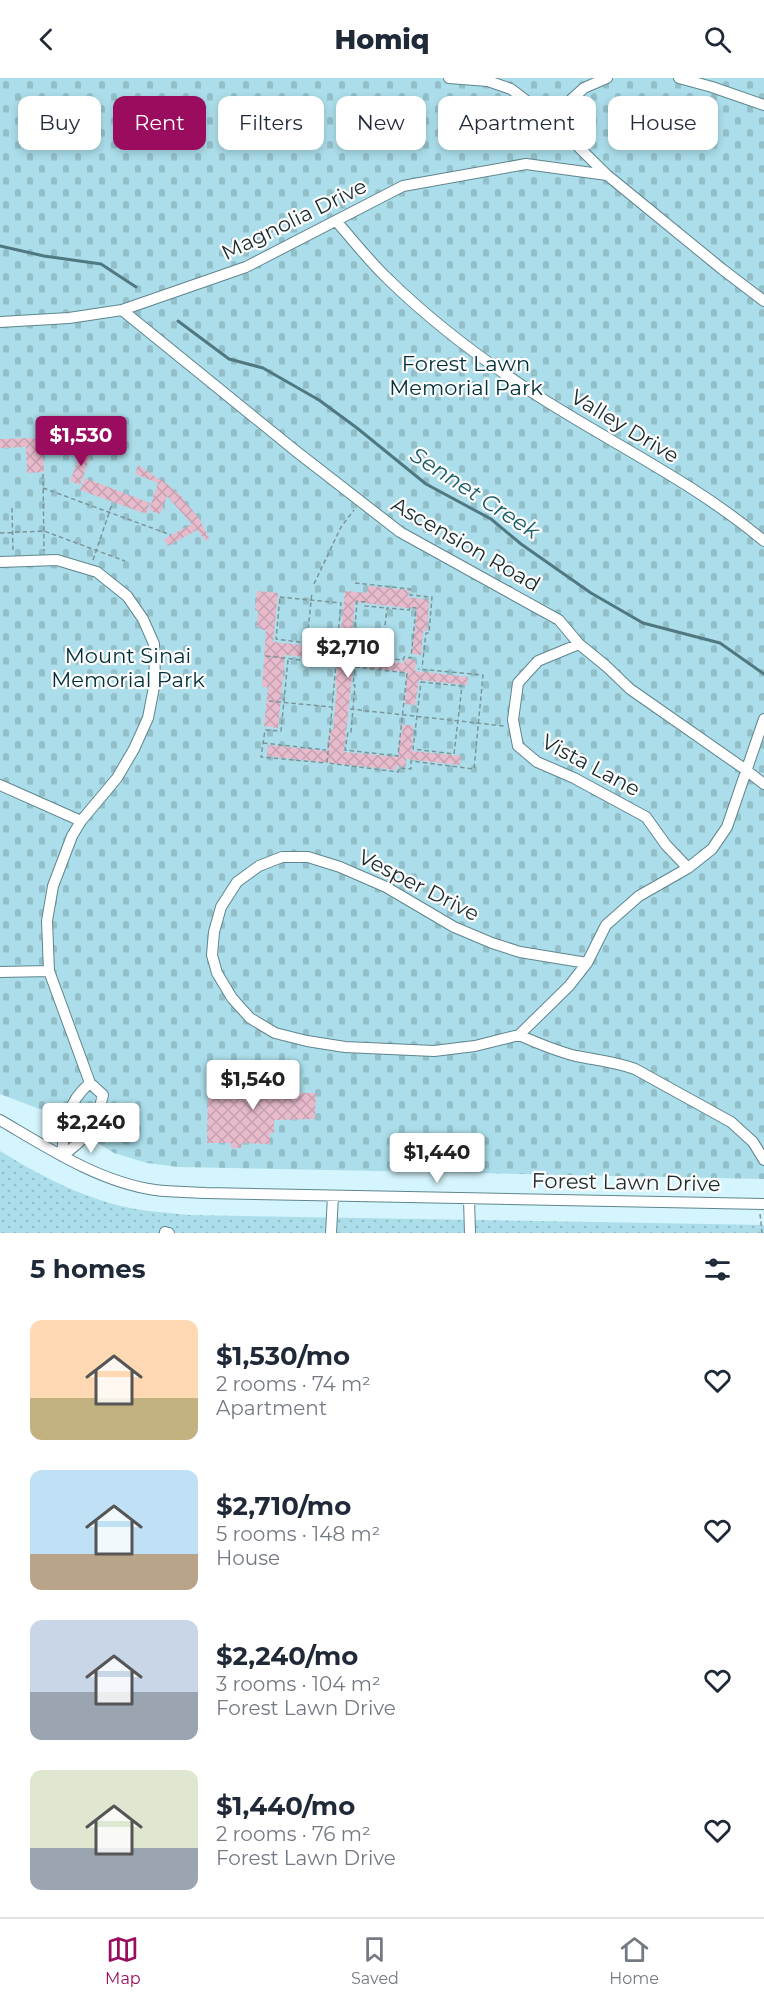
<!DOCTYPE html>
<html lang="en">
<head>
<meta charset="utf-8">
<style>
  :root { --surface:#fff; --page:#f2f2f3; --text:#1f2937; --muted:#747a83; --line:#e0e1e3; --accent:#9a0c5e }
  body { margin:0; font-family:Montserrat,sans-serif; background:var(--page); color:var(--text); height:100vh; display:flex; flex-direction:column; font-size:22px; white-space:nowrap }
  * { box-sizing:border-box; margin:0 }
  p { font-size:20px; color:var(--muted) }
  .icon { flex:none; width:33px; height:33px; fill:none; stroke:currentColor; stroke-width:2; stroke-linecap:round; stroke-linejoin:round }
  .map { position:relative; height:1155px; overflow:hidden }
  .sheet { display:flex; flex-direction:column; background:var(--surface); flex:1 }
  .sheet>* { flex:none }
  .banner { position:absolute; left:18px; top:18px; width:729px; height:54px; display:flex; gap:12px }
  .price { position:absolute; translate:-50% -51px; padding:0 14px; border-radius:6px; background:#fff; color:#222; font-size:20px; line-height:39px; filter:drop-shadow(0 2px 3px #0008) }
  .price::after { content:''; position:absolute; left:50%; top:36px; width:18px; height:14px; margin-left:-9px; background:inherit; clip-path:polygon(0 0,100% 0,50% 100%) }
  .price.on { background:var(--accent); color:#fff }
  ul { padding:0; list-style:none }
  li { display:flex; align-items:center; gap:18px; height:150px; padding:0 30px }
  li span { display:grid; place-items:center; flex:none; width:168px; height:120px; border-radius:12px; color:#555 }
  li>.icon { margin-inline-start:auto }
  span .icon { width:72px; height:72px; fill:#fffc; stroke-width:1 }
  li b { font-size:26px }
  h2 { display:flex; justify-content:space-between; align-items:center; height:72px; padding:0 30px; font-size:26px }
  .tag { padding:0 21px; border-radius:12px; background:var(--surface); box-shadow:0 3px 9px #0003; font-size:21px; line-height:54px }
  .tag.on { background:var(--accent); color:#fff }
  header { display:flex; justify-content:space-between; align-items:center; height:78px; padding:0 30px; background:var(--surface); font-size:27px; font-weight:800 }
  .tab-bar { display:flex; justify-content:space-around; align-items:center; height:84px; border-top:2px solid var(--line); background:var(--surface); font-size:16px; color:var(--muted) }
  .tab-bar a { display:grid; justify-items:center; gap:3px }
  .tab-bar .on { color:var(--accent) }
  .map>svg:first-child { display:block }
  .cemetery { fill:url(#cemetery-stones) }
  .park { fill:url(#park-dots) }
  .lines { fill:none; stroke-linecap:round; stroke-linejoin:round }
  .stream { stroke:#507881; stroke-width:3 }
  .building { fill:url(#building-cross-hatch) }
  .minor-casing { stroke:#5f858e; stroke-width:12 }
  .path { stroke:#7b9499; stroke-width:1.5; stroke-dasharray:4.5 3; stroke-linecap:butt }
  .minor { stroke:#fff; stroke-width:10 }
  .labels { text-anchor:middle; dominant-baseline:central; stroke-width:4.5; stroke-linejoin:round; paint-order:stroke }
  .street-label { font-size:21px; fill:#1c2c2f; stroke:#fcfcfc }
  .park-label { font-size:21px; fill:#00313a; stroke:#fcfcfc }
  .water-label { font-size:22px; font-style:italic; fill:#195d6a; stroke:#fcfcfc }
</style>
</head>
<body>
<header><svg class="icon" aria-label="back" viewBox="0 0 24 24"><path d="M15 5l-7 7 7 7"/></svg>Homiq<svg class="icon" aria-label="search" viewBox="0 0 24 24"><circle cx="10" cy="10" r="6"/><path d="M15 15l6 6"/></svg></header>
<div class="map">
<svg width="764" height="1155" viewBox="0 0 764 1155">
  <defs>
    <pattern id="cemetery-stones" width="16" height="16" patternUnits="userSpaceOnUse" patternTransform="scale(1.5)"><rect width="16" height="16" fill="#abdeea"/><path d="M2 7V4a2 2 0 0 1 4 0v3zM10 15v-3a2 2 0 0 1 4 0v3z" fill="#93bfc9"/></pattern>
    <pattern id="park-dots" width="8" height="8" patternUnits="userSpaceOnUse" patternTransform="scale(1.5)"><rect width="8" height="8" fill="#abdeea"/><path d="M2 2h.1M6 6h.1" fill="none" stroke="#93bfc9" stroke-width="1.8" stroke-linecap="round"/></pattern>
    <pattern id="building-cross-hatch" width="8" height="8" patternUnits="userSpaceOnUse" patternTransform="scale(1.5)"><rect width="8" height="8" fill="#e7bbcc"/><path d="M0 0l8 8M0 8l8-8" fill="none" stroke="#c6a1b0"/></pattern>
  </defs>
  <rect width="100%" height="100%" fill="#d4f5fd"/>
  <path class="cemetery" d="M0,0H764V1101L178,1089L147,1085L114,1075L50,1035L0,1016Z"/>
  <path class="park" d="M0,1073C34,1094 71,1114 110,1125C135,1133 162,1134 189,1137L764,1147V1155H0Z"/>
  <g class="lines">
    <path class="stream" d="M0,168L44,178L101,186L136,209
      M178,243L229,281L263,290L319,322L357,350L426,406L491,441L521,466L591,515L643,545L720,565L764,596"/>
  </g>
  <path class="building" d="M29,360L64,365L62,376L43,373L44,394L27,395L26,369L0,370V361Z
    M82,372L92,374L80,407L70,403Z
    M138,387L160,402L161,401L181,418L200,442L209,460L206,463L197,452L168,468L164,461L192,446L167,418L160,436L149,432L158,405L135,396Z
    M85,400L150,425L146,436L80,412Z
    M368,508L409,512L408,519L429,522L427,553H423L421,577L412,576L417,531L355,524L350,576L387,583L404,585V581L416,582L415,593L468,599L467,607L419,602L415,627L405,626L407,594L353,588L344,674L398,679L400,656H402L403,646L413,648L412,673L461,678L460,687L406,681V689L397,688L396,692L267,678L268,667L328,673L330,652H333L337,607H335L338,582L285,577L278,650L264,648L268,609H262L266,552H261V549H257L258,533L255,532L257,513L278,515L273,564L339,571L345,513L367,515Z
    M261,1002H272V1006H287V1015H316L315,1041L274,1042V1055H270V1066L242,1065L241,1070H231V1065H207L208,1003H234V1006H261Z"/>
  <g class="lines">
    <defs>
      <path id="minor" d="M449,0L488,3L511,11L550,41L607,97L722,191L764,223
        M679,0L712,9L764,27
        M550,41L584,10L607,0
        M336,143C353,162 369,183 388,201C433,245 485,284 538,318C613,366 695,405 764,463
        M122,232L297,374L400,454L559,542L579,566L606,588L630,611L746,692L764,706
        M0,244L69,240L122,232L246,189L403,108L526,86L607,97
        M0,484L57,482L97,494L127,518L143,541L154,566L155,604L148,640L134,671L117,700L81,743L72,758L53,808L47,843L49,893L90,1005L103,1017C95,1051 89,1058 62,1078
        M579,566L538,583L518,605L513,642L518,668L537,684L574,700L646,739L666,767L688,790
        M0,707L81,743
        M587,885L520,874L492,865L454,849L386,809L340,789L308,779H282L259,788L237,804L221,829L214,854L212,877L217,895L232,920L250,940L275,955L307,963L345,969L434,973L475,968L519,957L569,908L587,885L606,847L639,818L688,790L712,771L727,749L764,641
        M0,894L49,893
        M519,957C537,965 556,973 576,978C596,982 616,984 635,991L731,1044L753,1064L764,1082
        M0,1042C48,1070 99,1104 155,1112C172,1114 189,1114 206,1115L764,1126
        M62,1078C64,1048 66,1025 90,1005
        M469,1121L470,1155
        M165,1154L169,1155
        M331,1155L333,1118"/>
    </defs>
    <use href="#minor" class="minor-casing"/>
    <path class="path" d="M43,396L44,473
      M43,410L171,457
      M12,430L13,474
      M0,455L44,453L125,483
      M93,482L112,426
      M355,505L410,511V517L432,519L429,555H426L422,590
      M314,506L341,449L354,432
      M280,519L341,525L337,569L276,561Z
      M266,578L336,586L327,685L398,694L399,690L411,691V683L474,691L483,597L418,591
      M305,581L312,514
      M288,582L281,653L265,652L261,679L326,685
      M355,589L407,595L398,678L345,672L348,654H351L355,607H353Z
      M380,592L387,530L409,532L410,529L416,530L411,580L404,579L403,582L360,578V575L353,574L357,523L365,524V528L387,530
      M421,604L462,608L454,676L413,671Z
      M269,623L331,629
      M350,631L504,648
      M263,665L326,672
      M760,1136L762,1155"/>
    <use href="#minor" class="minor"/>
  </g>
  <g class="labels">
    <g class="street-label">
      <text transform="translate(294 141) rotate(-26)">Magnolia Drive</text>
      <text transform="translate(625 348) rotate(31)">Valley Drive</text>
      <text transform="translate(466 466) rotate(30)">Ascension Road</text>
      <text transform="translate(591 687) rotate(28)">Vista Lane</text>
      <text transform="translate(419 807) rotate(27)">Vesper Drive</text>
      <text transform="translate(626 1104) rotate(1)">Forest Lawn Drive</text>
    </g>
    <g class="park-label">
      <text x="466" y="285">Forest Lawn<tspan x="466" dy="24">Memorial Park</tspan></text>
      <text x="128" y="577">Mount Sinai<tspan x="128" dy="24">Memorial Park</tspan></text>
    </g>
    <g class="water-label">
      <text transform="translate(475 415) rotate(33)">Sennet Creek</text>
    </g>
  </g>
</svg>
<b class="price on" style="left:81px;top:389px">$1,530</b>
<b class="price" style="left:348px;top:601px">$2,710</b>
<b class="price" style="left:253px;top:1033px">$1,540</b>
<b class="price" style="left:91px;top:1076px">$2,240</b>
<b class="price" style="left:437px;top:1106px">$1,440</b>
<div class="banner">
<a class="tag">Buy</a>
<a class="tag on">Rent</a>
<a class="tag">Filters</a>
<a class="tag">New</a>
<a class="tag">Apartment</a>
<a class="tag">House</a>
</div>
</div>
<section class="sheet">
<h2>5 homes<svg class="icon" aria-label="filters" viewBox="0 0 24 24"><path d="M4 7h16M4 17h16"/><circle cx="9" cy="7" r="2"/><circle cx="15" cy="17" r="2"/></svg></h2>
<ul>
<li><span style="background:linear-gradient(#ffd9b3 65%,#c2b280 0)"><svg class="icon" aria-label="home" viewBox="0 0 24 24"><path d="M3 11l9-7 9 7M6 9v11h12V9"/></svg></span><div><b>$1,530/mo</b><p>2 rooms · 74 m²</p><p>Apartment</p></div><svg class="icon" aria-label="heart" viewBox="0 0 24 24"><path d="M12 20l-8-8c-3-5 5-10 8-4 3-6 11-1 8 4z"/></svg></li>
<li><span style="background:linear-gradient(#bfe0f5 70%,#b9a48a 0)"><svg class="icon" aria-label="home" viewBox="0 0 24 24"><path d="M3 11l9-7 9 7M6 9v11h12V9"/></svg></span><div><b>$2,710/mo</b><p>5 rooms · 148 m²</p><p>House</p></div><svg class="icon" aria-label="heart" viewBox="0 0 24 24"><path d="M12 20l-8-8c-3-5 5-10 8-4 3-6 11-1 8 4z"/></svg></li>
<li><span style="background:linear-gradient(#c9d6e8 60%,#9aa5b1 0)"><svg class="icon" aria-label="home" viewBox="0 0 24 24"><path d="M3 11l9-7 9 7M6 9v11h12V9"/></svg></span><div><b>$2,240/mo</b><p>3 rooms · 104 m²</p><p>Forest Lawn Drive</p></div><svg class="icon" aria-label="heart" viewBox="0 0 24 24"><path d="M12 20l-8-8c-3-5 5-10 8-4 3-6 11-1 8 4z"/></svg></li>
<li><span style="background:linear-gradient(#dfe7d0 65%,#9aa5b1 0)"><svg class="icon" aria-label="home" viewBox="0 0 24 24"><path d="M3 11l9-7 9 7M6 9v11h12V9"/></svg></span><div><b>$1,440/mo</b><p>2 rooms · 76 m²</p><p>Forest Lawn Drive</p></div><svg class="icon" aria-label="heart" viewBox="0 0 24 24"><path d="M12 20l-8-8c-3-5 5-10 8-4 3-6 11-1 8 4z"/></svg></li>
</ul>
</section>
<nav class="tab-bar">
<a class="on"><svg class="icon" aria-label="map" viewBox="0 0 24 24"><path d="M3 6l6-2 6 2 6-2v14l-6 2-6-2-6 2zM9 4v14M15 6v14"/></svg>Map</a>
<a><svg class="icon" aria-label="saved" viewBox="0 0 24 24"><path d="M7 4h10v16l-5-4-5 4z"/></svg>Saved</a>
<a><svg class="icon" aria-label="home" viewBox="0 0 24 24"><path d="M3 11l9-7 9 7M6 9v11h12V9"/></svg>Home</a>
</nav>
</body>
</html>
